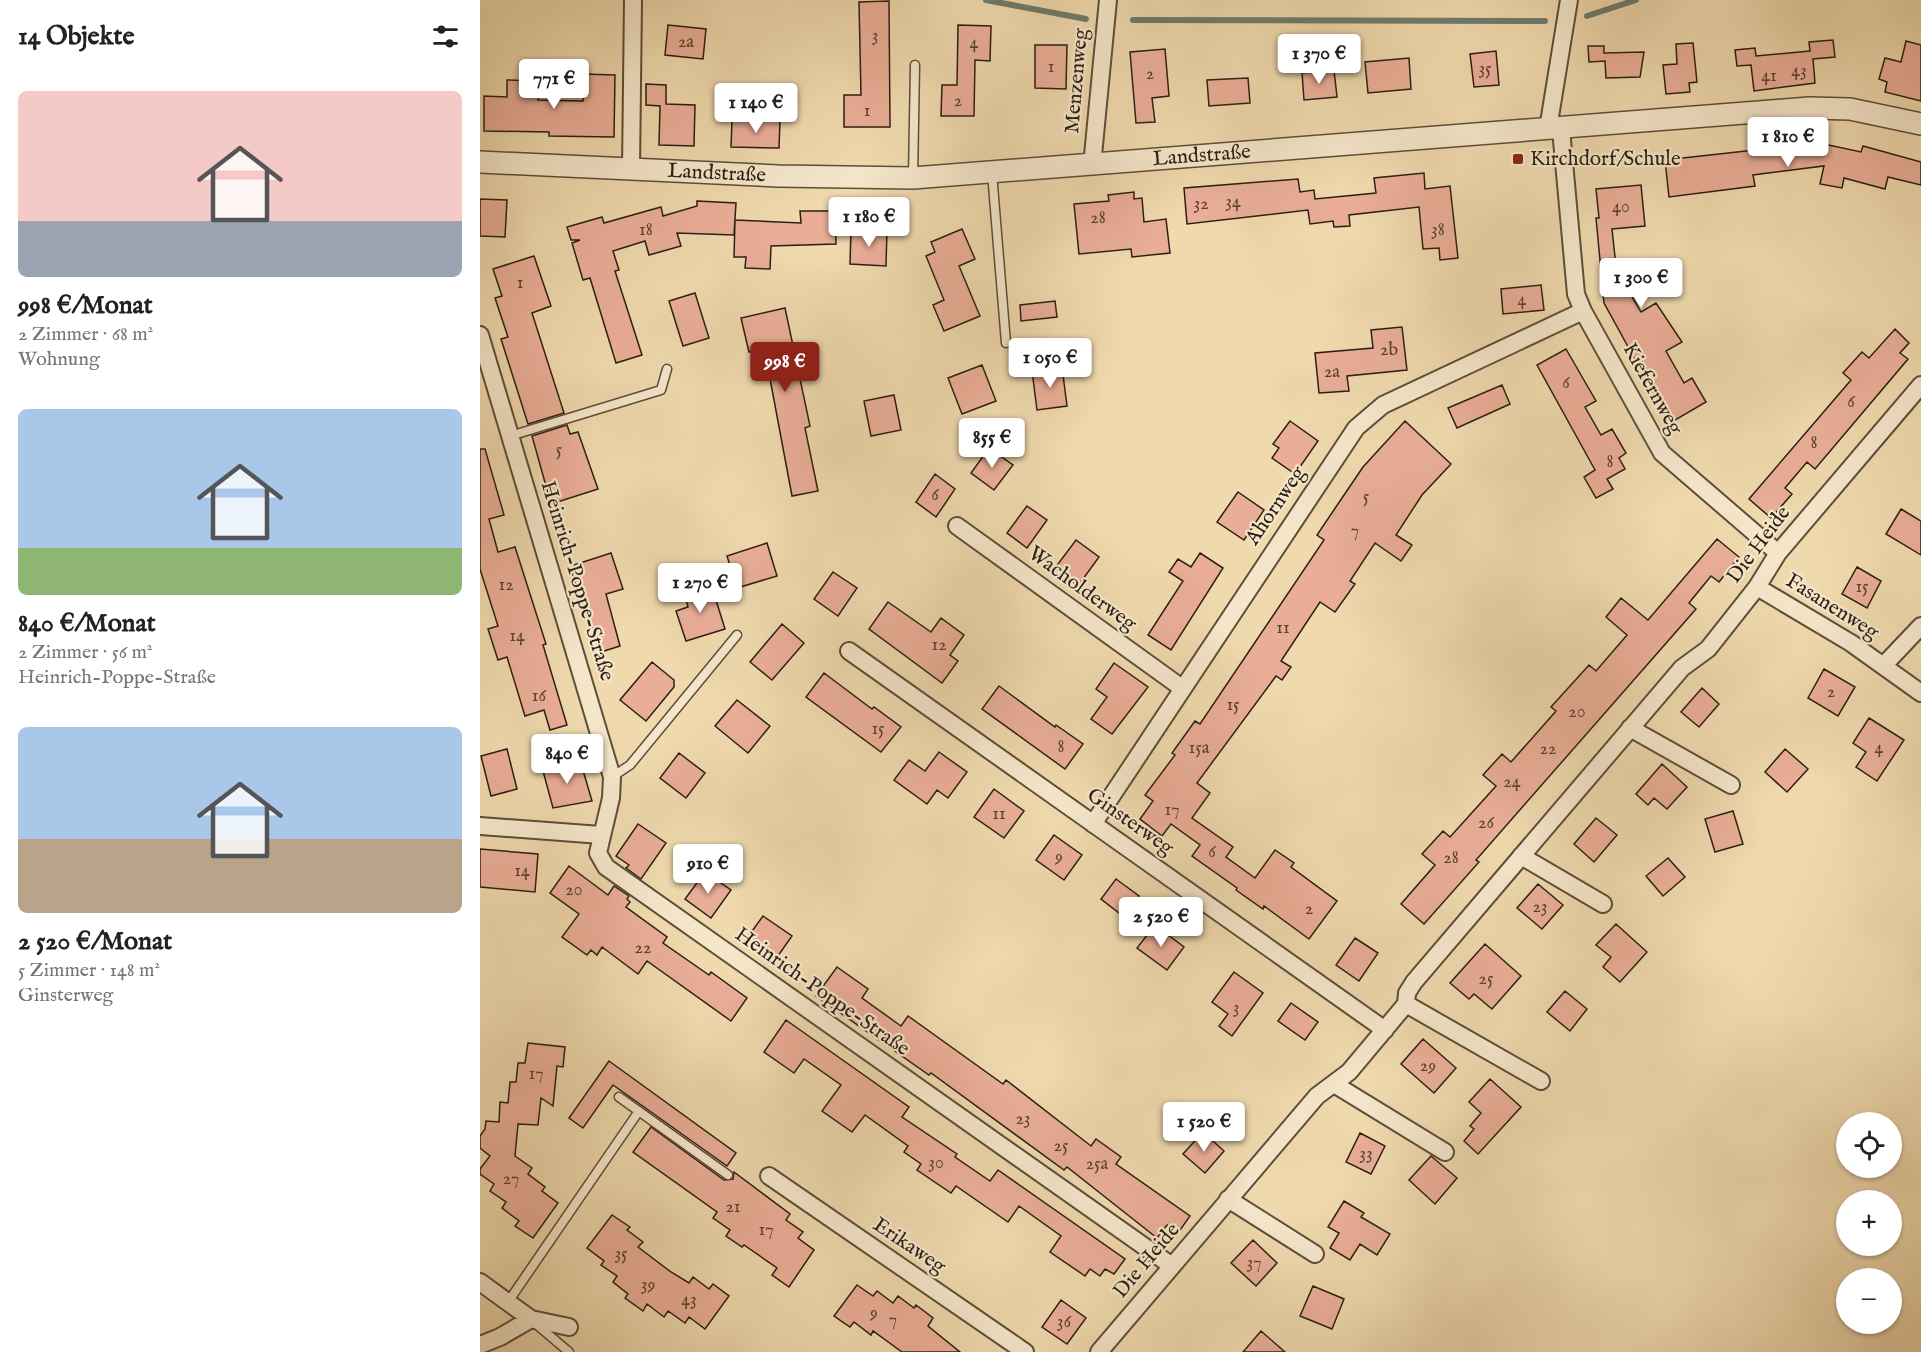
<!DOCTYPE html>
<html lang="de">
<head>
<meta charset="utf-8">
<style>
  :root { --surface:#fff; --page:#f2f2f2; --text:#222; --muted:#767676; --accent:#8f2418 }
  body { margin:0; font-family:"IM FELL English",serif; background:var(--page); color:var(--text); height:100vh; display:flex; flex-direction:column; font-size:22px; white-space:nowrap }
  * { box-sizing:border-box; margin:0 }
  p { font-size:20px; color:var(--muted) }
  .icon { flex:none; width:33px; height:33px; fill:none; stroke:currentColor; stroke-width:2; stroke-linecap:round; stroke-linejoin:round }
  .map { position:relative; flex:1; overflow:hidden }
  .drawer { display:flex; flex-direction:column; background:var(--surface); width:480px }
  .drawer>* { flex:none }
  .controls { position:absolute; left:1356px; top:1112px; display:grid; gap:12px }
  .controls a { display:grid; place-items:center; width:66px; height:66px; border-radius:50%; background:var(--surface); box-shadow:0 2px 4px #0004; font-size:30px }
  .price { position:absolute; translate:-50% -51px; padding:0 14px; border-radius:6px; background:#fff; color:#222; font-size:20px; line-height:39px; filter:drop-shadow(0 2px 3px #0008) }
  .price::after { content:''; position:absolute; left:50%; top:36px; width:18px; height:14px; margin-left:-9px; background:inherit; clip-path:polygon(0 0,100% 0,50% 100%) }
  .price.on { background:var(--accent); color:#fff }
  ul { padding:0; list-style:none }
  li { display:grid; align-content:center; gap:12px; height:318px; padding:0 18px }
  li span { display:grid; place-items:center; height:186px; border-radius:9px; color:#555 }
  li>.icon { margin-inline-start:auto }
  span .icon { width:108px; height:108px; fill:#fffc; stroke-width:1 }
  li b { font-size:26px }
  h2 { display:flex; justify-content:space-between; align-items:center; height:72px; padding:0 18px; font-size:26px }
  main { display:flex; flex:1; min-height:0 }
  .map>svg:first-child { display:block }
  .lines { fill:none; stroke-linecap:round; stroke-linejoin:round }
  .stream { stroke:#6e7c6c; stroke-width:6 }
  .building { fill:#eaae98; stroke:#2b1f12; stroke-width:1.5 }
  .service-casing { stroke:#5c4e39; stroke-width:11 }
  .minor-casing { stroke:#5c4e39; stroke-width:20 }
  .tertiary-casing { stroke:#5c4e39; stroke-width:24 }
  .service { stroke:#f5e6ca; stroke-width:8 }
  .minor { stroke:#f5e6ca; stroke-width:16 }
  .tertiary { stroke:#f5e6ca; stroke-width:21 }
  .poi-dot { fill:#8f2418; stroke:#f5e6ca; stroke-width:2 }
  .labels { text-anchor:middle; dominant-baseline:central; stroke-width:4.5; stroke-linejoin:round; paint-order:stroke }
  .number-label { font-size:18px; fill:#5b4334 }
  .street-label { font-size:21px; fill:#2b1f12; stroke:#f5e6ca }
  .poi-label { font-size:21px; fill:#2b1f12; stroke:#f5e6ca; text-anchor:start }
</style>
</head>
<body>
<main>
<section class="drawer">
<h2>14 Objekte<svg class="icon" aria-label="filters" viewBox="0 0 24 24"><path d="M4 7h16M4 17h16"/><circle cx="9" cy="7" r="2"/><circle cx="15" cy="17" r="2"/></svg></h2>
<ul>
<li><span style="background:linear-gradient(#f6c9c9 70%,#9aa5b1 0)"><svg class="icon" aria-label="home" viewBox="0 0 24 24"><path d="M3 11l9-7 9 7M6 9v11h12V9"/></svg></span><div><b>998 €/Monat</b><p>2 Zimmer · 68 m²</p><p>Wohnung</p></div></li>
<li><span style="background:linear-gradient(#a9c7e8 75%,#8fb573 0)"><svg class="icon" aria-label="home" viewBox="0 0 24 24"><path d="M3 11l9-7 9 7M6 9v11h12V9"/></svg></span><div><b>840 €/Monat</b><p>2 Zimmer · 56 m²</p><p>Heinrich-Poppe-Straße</p></div></li>
<li><span style="background:linear-gradient(#a9c7e8 60%,#b9a48a 0)"><svg class="icon" aria-label="home" viewBox="0 0 24 24"><path d="M3 11l9-7 9 7M6 9v11h12V9"/></svg></span><div><b>2 520 €/Monat</b><p>5 Zimmer · 148 m²</p><p>Ginsterweg</p></div></li>
</ul>
</section>
<div class="map">
<svg width="1441" height="1352" viewBox="0 0 1441 1352">
  <rect width="100%" height="100%" fill="#efd9ad"/>
  <filter id="stains"><feTurbulence type="fractalNoise" baseFrequency=".00333" numOctaves="4"/><feColorMatrix values="0 0 0 0 .2 0 0 0 0 .09 0 0 0 0 .02 0 0 0 .5 -.17"/></filter>
  <radialGradient id="worn" r=".72"><stop offset=".6" stop-color="#630" stop-opacity="0"/><stop offset="1" stop-color="#630" stop-opacity=".3"/></radialGradient>
  <g class="lines">
    <path class="stream" d="M506,0L606,19
      M1107,16L1156,0
      M653,20L1065,21"/>
  </g>
  <path class="building" d="M409,1L410,127H364V95H381L379,2Z
    M188,25L226,29L223,59L185,55Z
    M478,25L511,26L510,61L495,60L494,116H461L462,85H477Z
    M1353,40L1355,57L1333,59L1335,83L1274,91L1271,65L1257,66L1255,50L1275,48L1276,56L1330,51L1329,42Z
    M1426,41L1441,45V101L1405,92L1407,82L1399,79L1405,58L1421,62Z
    M1213,43L1217,82L1209,83L1210,92L1186,94L1183,65L1197,64L1196,44Z
    M555,45H587L586,89L555,88Z
    M1108,46H1124V53L1164,52L1160,77L1126,78L1125,61L1109,62Z
    M685,49L689,96L672,98L675,122L656,123L650,52Z
    M1016,51L1019,85L994,87L990,54Z
    M929,58L931,89L888,93L885,62Z
    M854,70L857,97L824,100L822,73Z
    M103,74L135,75L134,137L69,136V132L4,131V96L27,97V80L58,81V100L103,101Z
    M768,78L770,103L729,106L727,80Z
    M166,84L186,85V104L215,105L214,146L179,145L180,106L166,105Z
    M252,120L300,121L299,148L251,147Z
    M1339,143L1381,152L1383,146L1441,162V185L1408,177L1405,189L1364,178L1362,188L1340,184L1344,166L1273,175L1275,186L1189,197L1185,160Z
    M944,173L945,189L970,186L978,258L960,260L959,248L943,249L939,207L869,215L870,226L854,227L853,221L830,224L828,210L707,224L704,188L818,179L820,192L834,190L835,199L896,193L894,178Z
    M1161,185L1165,226L1132,229L1139,295L1148,290L1161,312L1176,303L1202,342L1186,351L1204,383L1212,378L1226,402L1190,423L1124,303L1116,218H1119L1116,189Z
    M654,192V199L662,198L664,222L686,219L690,253L652,257L651,249L599,254L594,204L629,201L628,195Z
    M0,199L27,200L25,237L0,236Z
    M217,201L256,203L254,235L197,233L201,246L169,255L165,241L133,251L139,270L135,271L162,355L136,363L110,278L103,280L92,243L100,240H91L87,227L122,217L124,223L181,207L183,216L217,206Z
    M320,211H355L356,244L291,246L290,269L265,268L266,257H254L255,220L321,223Z
    M482,229L495,259L479,266L500,316L464,331L453,305L464,300L446,256L455,252L451,242Z
    M371,230H407L406,266L370,264Z
    M54,256L71,306L52,313L84,413L48,424L21,339L28,337L15,298L22,296L13,269Z
    M1061,285L1064,310L1023,314L1021,289Z
    M215,293L229,338L203,346L189,301Z
    M575,301L577,317L541,321L540,305Z
    M305,308L330,426L325,428L338,491L312,496L288,368L284,369L280,349L269,352L261,318Z
    M922,327L927,370L867,376L869,391L839,393L835,353L893,348L891,330Z
    M1415,329L1429,343L1420,353L1428,359L1335,469L1327,462L1305,488L1312,494L1291,518L1269,499L1371,380L1363,373L1382,352L1389,358Z
    M1086,349L1116,401L1105,407L1121,435L1132,429L1146,453L1139,458L1145,469L1127,479L1133,489L1116,498L1104,477L1115,470L1057,365Z
    M502,365L516,401L482,414L468,378Z
    M582,367L587,406L557,410L552,371Z
    M1022,385L1030,404L977,428L968,408Z
    M414,395L421,430L391,436L384,401Z
    M810,421L838,441L815,474L792,458L799,448L793,444Z
    M925,421L971,464L942,495L916,535L932,545L921,561L895,543L870,581L875,584L855,612L840,602L801,661L811,667L802,680L796,676L717,783L730,793L712,818L753,847L746,857L775,878L795,850L814,863L811,867L857,901L829,939L784,906L783,909L756,890L757,888L712,856L720,845L691,824L682,836L660,819L673,801L665,795L695,755L692,753L715,721L720,724L844,540L837,535L862,498L883,467Z
    M87,425L90,434L98,432L118,489L71,504L52,436Z
    M509,448L533,465L514,490L491,473Z
    M0,449H5L24,515L9,519L18,552L35,547L66,644L63,645L87,725L70,730L64,710L45,716L27,657L18,660L8,629L18,626L0,569Z
    M455,474L475,489L456,517L436,502Z
    M758,492L784,510L764,540L737,522Z
    M547,506L567,520L547,548L527,533Z
    M1421,509L1441,521V555L1406,534Z
    M1237,539L1259,557L1239,582L1231,576L1209,603L1216,609L996,860L999,862L944,924L921,904L955,865L942,854L963,831L970,837L1016,786L1003,775L1022,754L1031,762L1076,711L1071,707L1109,665L1116,671L1147,635L1126,617L1141,598L1168,620Z
    M596,540L619,557L598,586L575,568Z
    M287,543L297,576L257,588L247,556Z
    M131,553L143,589L126,594L140,646L121,652L92,574L96,572L94,565Z
    M720,553L743,568L691,650L668,635L703,581L689,572L698,559L711,567Z
    M1377,567L1401,581L1387,608L1362,594Z
    M353,572L377,588L358,616L334,599Z
    M231,584L245,629L206,641L196,611L208,607L204,592Z
    M408,602L451,632L461,618L484,635L470,655L478,661L462,683L389,629Z
    M302,624L324,643L292,680L270,662Z
    M172,662L194,680V687L166,721L140,700Z
    M634,663L668,687L632,734L611,719L627,697L616,689Z
    M1344,669L1375,687L1358,716L1328,698Z
    M344,673L392,709L394,707L421,727L401,752L326,697Z
    M519,686L575,727L576,725L603,744L585,769L502,709Z
    M1222,688L1239,704L1219,727L1201,712Z
    M257,700L290,726L268,753L235,726Z
    M1389,718L1424,740L1397,781L1376,767L1386,752L1373,743Z
    M27,749L37,789L11,796L1,756Z
    M1305,749L1328,769L1307,792L1285,772Z
    M459,752L487,772L468,798L457,790L447,804L414,780L429,760L445,771Z
    M199,753L225,773L206,798L180,778Z
    M100,760L112,801L73,808L63,771Z
    M1182,764L1207,787L1187,809L1174,798L1168,805L1156,794Z
    M514,789L544,811L524,838L494,817Z
    M1253,811L1263,844L1235,852L1225,819Z
    M1116,818L1137,835L1114,862L1094,844Z
    M158,824L186,843L161,879L146,868L149,865L136,856Z
    M574,835L602,855L584,880L556,860Z
    M0,849L58,854L55,892L0,887Z
    M1188,858L1205,877L1183,896L1166,876Z
    M89,866L128,895L134,886L149,896L147,899L150,902L146,907L187,937L183,943L229,975L231,972L267,998L251,1021L167,961L158,974L122,947L117,955L111,950L107,955L82,937L99,914L70,893Z
    M225,872L251,890L231,918L205,899Z
    M636,879L659,896L644,917L621,899Z
    M1058,884L1083,905L1062,929L1037,908Z
    M283,916L312,936L293,963L264,942Z
    M1136,924L1167,952L1140,982L1123,967L1131,957L1116,945Z
    M675,925L704,947L687,970L657,948Z
    M875,938L898,953L879,981L856,965Z
    M1005,944L1041,976L1012,1009L994,994L989,999L970,983Z
    M357,967L388,989L382,998L421,1026L428,1016L523,1084L526,1080L611,1146L616,1139L641,1157L636,1164L710,1216L698,1233L687,1225L677,1238L587,1167L584,1170L451,1073L449,1075L336,996Z
    M754,972L783,993L752,1036L739,1026L748,1014L732,1002Z
    M1085,991L1107,1009L1090,1031L1067,1012Z
    M811,1003L838,1022L825,1040L798,1021Z
    M306,1020L429,1107L422,1117L477,1154L475,1157L510,1181L518,1170L645,1259L634,1274L625,1269L620,1276L610,1269L605,1276L570,1252L581,1236L539,1206L528,1222L476,1186L471,1193L437,1170L441,1164L424,1152L428,1146L385,1115L372,1132L342,1111L361,1085L324,1059L314,1073L284,1052Z
    M943,1039L976,1068L954,1093L921,1064Z
    M48,1043L85,1047L83,1067L77,1066L73,1106L61,1098L58,1125L38,1124L35,1156L52,1168L48,1174L65,1187L62,1191L78,1203L53,1238L35,1226L39,1221L22,1208L26,1202L10,1191L14,1184L0,1174V1169L10,1156L0,1148V1136L5,1129L6,1121L19,1122L20,1102L28,1103L30,1082H36L38,1063H45Z
    M129,1061L256,1153L247,1166L133,1085L103,1128L89,1118Z
    M1010,1079L1041,1107L998,1154L984,1141L994,1129L990,1126L1001,1113L989,1102Z
    M171,1127L244,1180L253,1179L254,1172L310,1214L306,1220L323,1232L318,1238L334,1250L309,1287L292,1275L297,1268L264,1245L262,1247L246,1236L250,1230L233,1218L237,1212L153,1152Z
    M723,1132L744,1151L725,1173L703,1154Z
    M880,1133L905,1146L891,1174L866,1162Z
    M951,1156L977,1178L955,1204L929,1180Z
    M864,1201L884,1213L881,1217L910,1234L897,1255L880,1244L870,1260L850,1248L859,1233L848,1227Z
    M132,1215L150,1227L147,1230L163,1242L158,1247L191,1272L209,1283L213,1277L229,1289L233,1284L249,1296L225,1329L209,1317L205,1323L188,1311L184,1317L167,1304L163,1311L145,1298L148,1294L133,1282L137,1276L121,1265L124,1261L107,1248Z
    M773,1240L797,1263L776,1286L751,1263Z
    M377,1285L393,1296L397,1291L413,1303L418,1296L434,1308L436,1305L453,1318L448,1326L480,1352H422L393,1331L391,1335L374,1322L370,1327L354,1316Z
    M833,1286L864,1299L852,1329L820,1316Z
    M581,1300L606,1318L587,1344L562,1327Z
    M781,1331L805,1352H763Z"/>
  <g class="lines">
    <defs>
      <path id="service" d="M512,173L526,343
        M433,178L435,65
        M30,436L181,390L187,369
        M132,777L150,765L257,635
        M139,1097L248,1175
        M28,1302L159,1111
        M56,1324L89,1352"/>
      <path id="minor" d="M1068,129L1089,0
        M1081,129L1096,294L1103,311L1182,453L1298,553
        M612,166L628,0
        M151,169L153,0
        M0,335L132,777L131,798L118,853L126,867L692,1266
        M477,526L702,688
        M1277,587L1371,643L1441,693
        M369,651L905,1030
        M1404,665L1441,626
        M1150,728L1251,785
        M613,824L876,428L903,405L1103,311
        M0,826L121,835
        M1041,856L1123,904
        M926,1004L1061,1081
        M854,1084L965,1152
        M289,1176L545,1352
        M748,1199L835,1254
        M0,1282L51,1319L89,1327
        M0,1345L20,1337L51,1319
        M619,1352L837,1096L869,1072L926,1004L927,993L934,982L1202,668L1228,649L1277,587L1298,553L1441,385"/>
      <g id="tertiary">
        <path id="s1" d="M0,162L298,176L433,178L1329,108L1370,109L1441,124"/>
      </g>
    </defs>
    <use href="#service" class="service-casing"/>
    <use href="#minor" class="minor-casing"/>
    <use href="#tertiary" class="tertiary-casing"/>
    <use href="#service" class="service"/>
    <use href="#minor" class="minor"/>
    <use href="#tertiary" class="tertiary"/>
  </g>
  <rect class="poi-dot" x="1032" y="153" width="12" height="12" rx="3"/>
  <g class="labels">
    <g class="number-label">
      <text x="395" y="36">3</text>
      <text x="206" y="42">2a</text>
      <text x="494" y="43">4</text>
      <text x="571" y="67">1</text>
      <text x="1005" y="69">35</text>
      <text x="1319" y="71">43</text>
      <text x="670" y="74">2</text>
      <text x="1289" y="76">41</text>
      <text x="478" y="101">2</text>
      <text x="387" y="111">1</text>
      <text x="753" y="202">34</text>
      <text x="721" y="204">32</text>
      <text x="1141" y="207">40</text>
      <text x="618" y="218">28</text>
      <text x="166" y="230">18</text>
      <text x="958" y="230">38</text>
      <text x="40" y="283">1</text>
      <text x="1042" y="300">4</text>
      <text x="909" y="350">2b</text>
      <text x="852" y="372">2a</text>
      <text x="1086" y="383">6</text>
      <text x="1371" y="402">6</text>
      <text x="1334" y="443">8</text>
      <text x="79" y="450">5</text>
      <text x="1130" y="462">8</text>
      <text x="455" y="495">6</text>
      <text x="886" y="497">5</text>
      <text x="875" y="531">7</text>
      <text x="26" y="585">12</text>
      <text x="1382" y="587">15</text>
      <text x="803" y="628">11</text>
      <text x="37" y="636">14</text>
      <text x="459" y="645">12</text>
      <text x="1351" y="692">2</text>
      <text x="59" y="696">16</text>
      <text x="753" y="705">15</text>
      <text x="1097" y="712">20</text>
      <text x="398" y="729">15</text>
      <text x="581" y="747">8</text>
      <text x="719" y="748">15a</text>
      <text x="1399" y="748">4</text>
      <text x="1068" y="749">22</text>
      <text x="1032" y="782">24</text>
      <text x="692" y="810">17</text>
      <text x="519" y="814">11</text>
      <text x="1006" y="823">26</text>
      <text x="732" y="852">6</text>
      <text x="579" y="857">9</text>
      <text x="971" y="858">28</text>
      <text x="42" y="871">14</text>
      <text x="94" y="890">20</text>
      <text x="1060" y="907">23</text>
      <text x="829" y="909">2</text>
      <text x="163" y="948">22</text>
      <text x="1006" y="979">25</text>
      <text x="756" y="1008">3</text>
      <text x="948" y="1066">29</text>
      <text x="56" y="1074">17</text>
      <text x="543" y="1119">23</text>
      <text x="581" y="1146">25</text>
      <text x="886" y="1154">33</text>
      <text x="456" y="1163">30</text>
      <text x="617" y="1164">25a</text>
      <text x="31" y="1179">27</text>
      <text x="253" y="1207">21</text>
      <text x="286" y="1230">17</text>
      <text x="141" y="1254">35</text>
      <text x="774" y="1263">37</text>
      <text x="168" y="1285">39</text>
      <text x="209" y="1300">43</text>
      <text x="394" y="1313">9</text>
      <text x="413" y="1320">7</text>
      <text x="584" y="1322">36</text>
    </g>
    <g class="street-label">
      <text transform="translate(597 81) rotate(-85)">Menzenweg</text>
      <text stroke="none"><textPath href="#s1" startOffset="723">Landstraße</textPath></text>
      <text stroke="none"><textPath href="#s1" startOffset="237">Landstraße</textPath></text>
      <text transform="translate(1172 389) rotate(61)">Kiefernweg</text>
      <text transform="translate(796 506) rotate(-56)">Ahornweg</text>
      <text transform="translate(1279 545) rotate(-53)">Die Heide</text>
      <text transform="translate(97 581) rotate(73)">Heinrich-Poppe-Straße</text>
      <text transform="translate(602 589) rotate(36)">Wacholderweg</text>
      <text transform="translate(1352 607) rotate(32)">Fasanenweg</text>
      <text transform="translate(650 822) rotate(35)">Ginsterweg</text>
      <text transform="translate(342 992) rotate(35)">Heinrich-Poppe-Straße</text>
      <text transform="translate(429 1246) rotate(34)">Erikaweg</text>
      <text transform="translate(667 1261) rotate(-50)">Die Heide</text>
    </g>
    <g class="poi-label">
      <text x="1050" y="159">Kirchdorf/Schule</text>
    </g>
  </g>
  <rect width="100%" height="100%" filter="url(#stains)"/>
  <rect width="100%" height="100%" fill="url(#worn)"/>
</svg>
<div class="controls">
<a><svg class="icon" aria-label="locate" viewBox="0 0 24 24"><circle cx="12" cy="12" r="6"/><path d="M12 2v4M12 18v4M2 12h4M18 12h4"/></svg></a>
<a>+</a>
<a>−</a>
</div>
<b class="price" style="left:839px;top:85px">1 370 €</b>
<b class="price" style="left:74px;top:110px">771 €</b>
<b class="price" style="left:276px;top:134px">1 140 €</b>
<b class="price" style="left:1308px;top:168px">1 810 €</b>
<b class="price" style="left:389px;top:248px">1 180 €</b>
<b class="price" style="left:1161px;top:309px">1 300 €</b>
<b class="price" style="left:570px;top:389px">1 050 €</b>
<b class="price on" style="left:305px;top:393px">998 €</b>
<b class="price" style="left:512px;top:469px">855 €</b>
<b class="price" style="left:220px;top:614px">1 270 €</b>
<b class="price" style="left:87px;top:785px">840 €</b>
<b class="price" style="left:228px;top:895px">910 €</b>
<b class="price" style="left:681px;top:948px">2 520 €</b>
<b class="price" style="left:724px;top:1153px">1 520 €</b>
</div>
</main>
</body>
</html>
